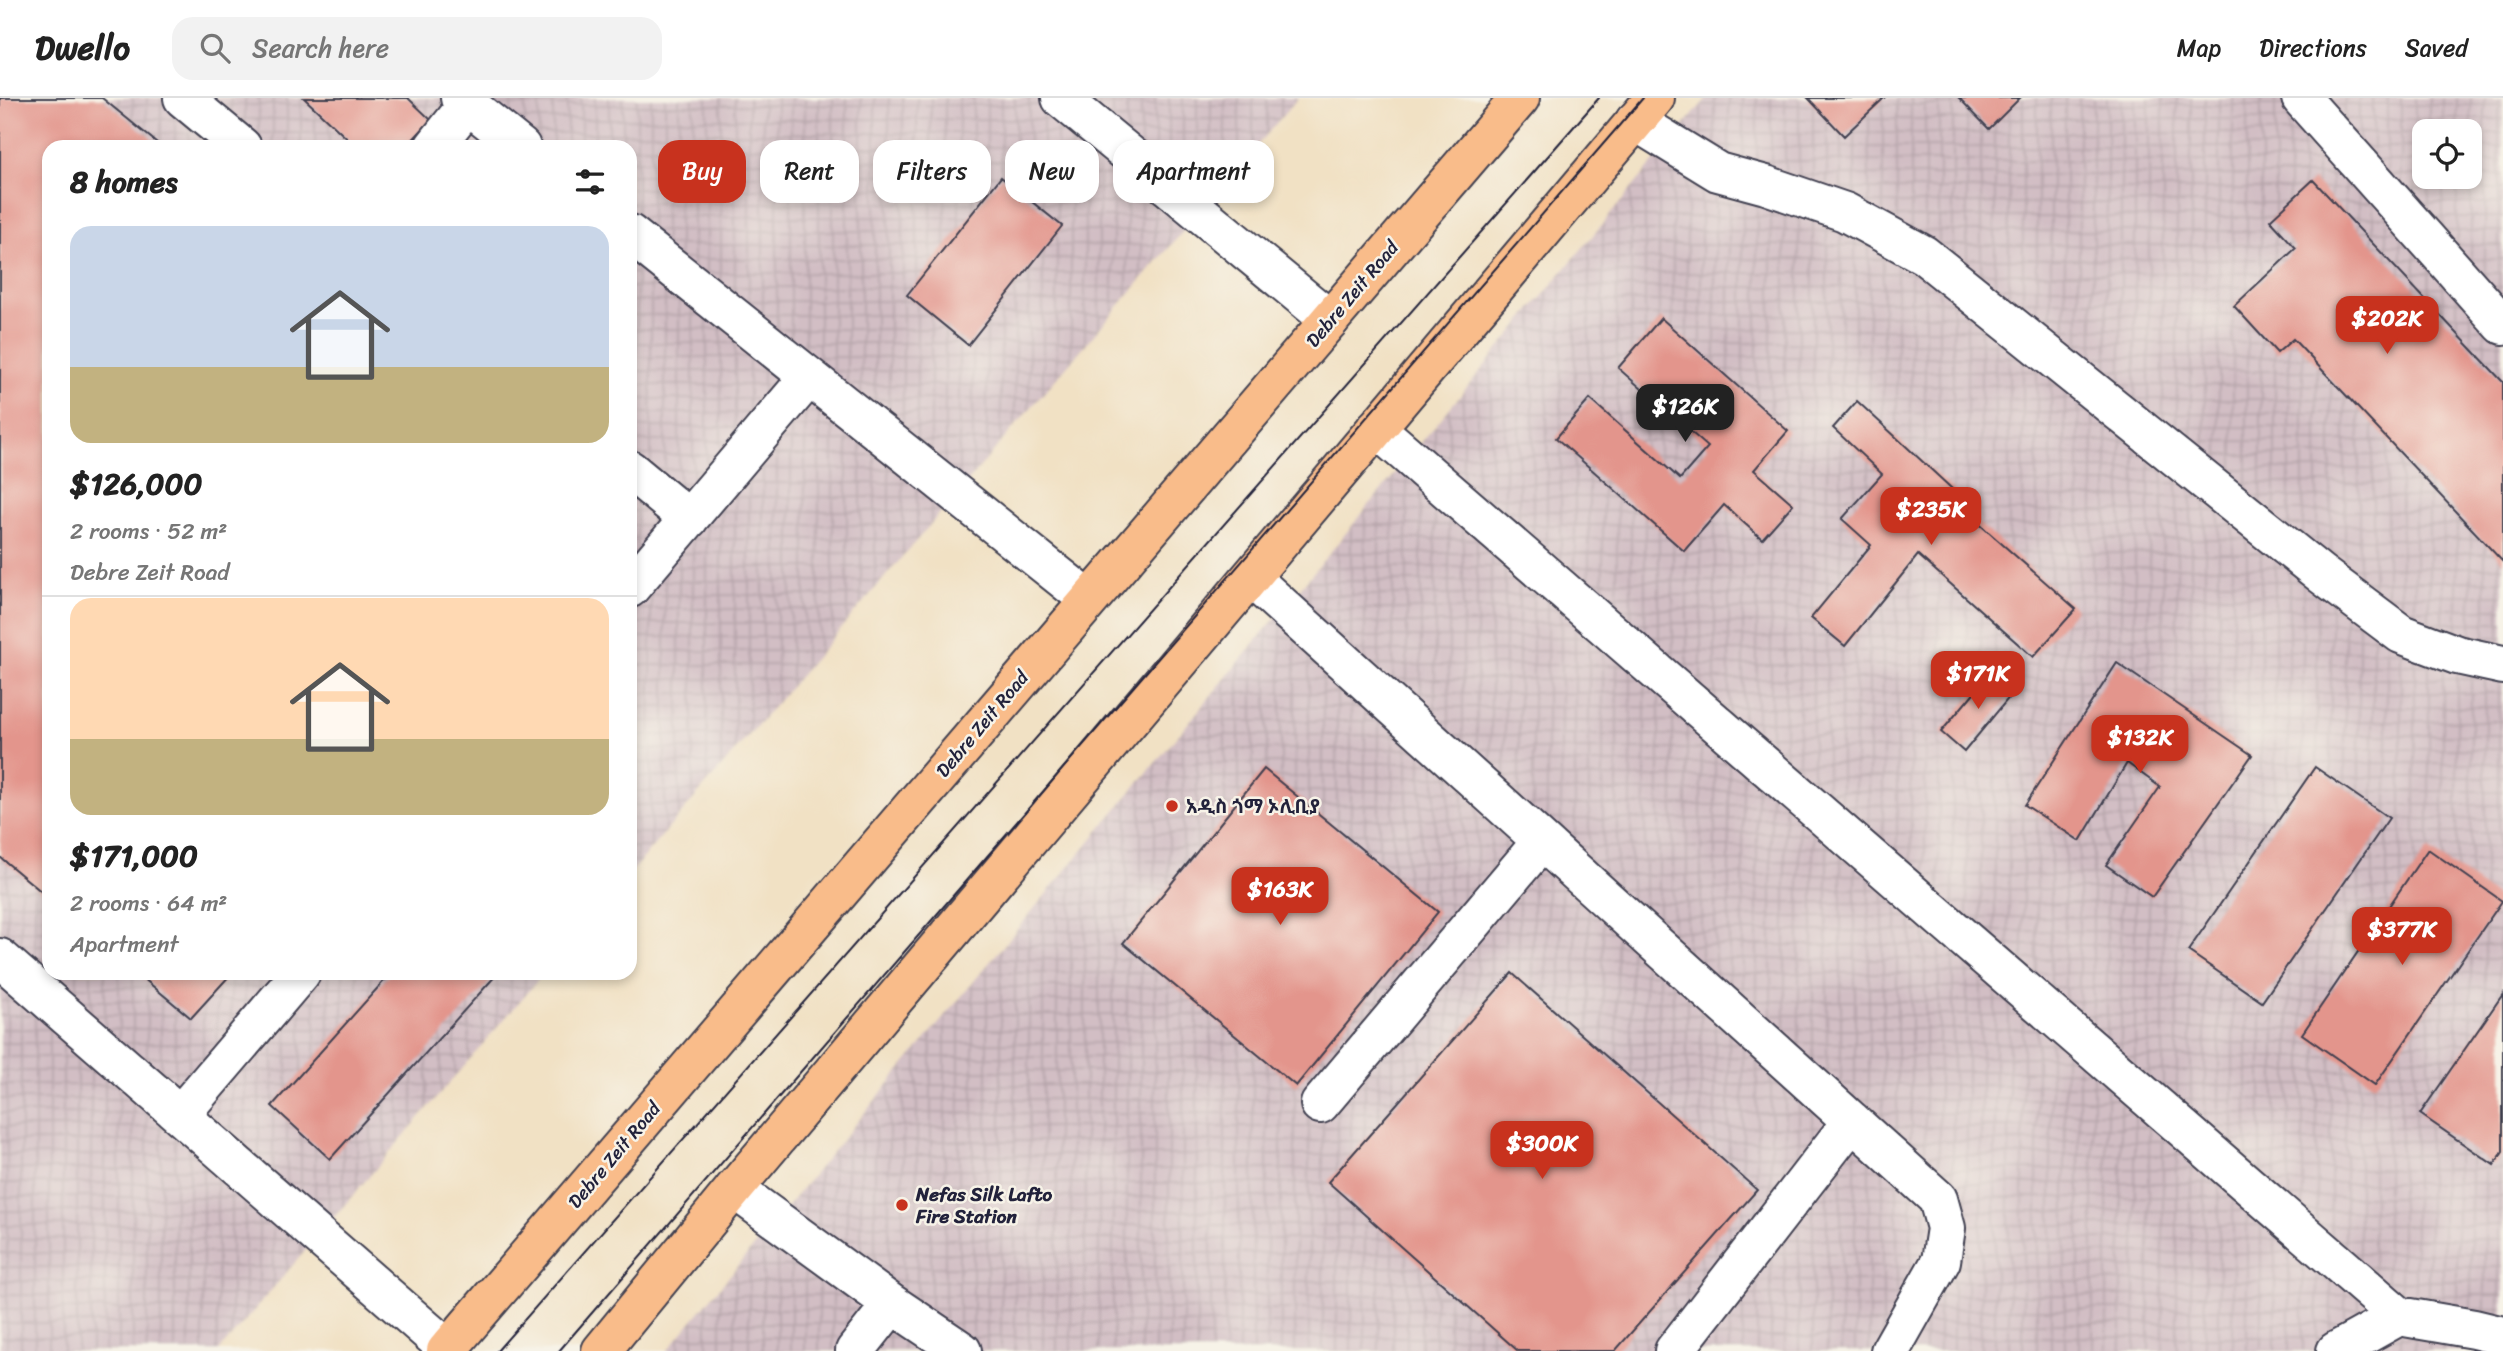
<!DOCTYPE html>
<html lang="en">
<head>
<meta charset="utf-8">
<style>
  :root { --surface:#fff; --page:#f2f2f2; --text:#222; --muted:#767676; --line:#e0e0e0; --accent:#c8321e }
  body { margin:0; font-family:Sriracha,"Noto Sans Ethiopic",sans-serif; background:var(--page); color:var(--text); height:100vh; display:flex; flex-direction:column; font-size:26px; white-space:nowrap }
  * { box-sizing:border-box; margin:0 }
  p { font-size:23px; color:var(--muted) }
  .icon { flex:none; width:38px; height:38px; fill:none; stroke:currentColor; stroke-width:2; stroke-linecap:round; stroke-linejoin:round }
  .map { position:relative; flex:1; overflow:hidden }
  .panel { position:absolute; left:42px; top:42px; width:595px; height:840px; display:flex; flex-direction:column; background:var(--surface); border-radius:21px; box-shadow:0 4px 10px #0003 }
  .panel>* { flex:none }
  .top-card { position:absolute; left:658px; top:42px; width:665px; height:63px; display:flex; gap:14px }
  .buttons { position:absolute; left:2412px; top:21px; display:grid; gap:14px }
  .buttons a { display:grid; place-items:center; width:70px; height:70px; border-radius:14px; background:var(--surface); box-shadow:0 4px 10px #0003; font-size:35px }
  .price { position:absolute; translate:-50% -60px; padding:0 16px; border-radius:14px; background:var(--accent); color:#fff; font-size:23px; line-height:46px; filter:drop-shadow(0 2px 4px #0008) }
  .price::after { content:''; position:absolute; left:50%; top:42px; width:21px; height:16px; margin-left:-10px; background:inherit; clip-path:polygon(0 0,100% 0,50% 100%) }
  .price.on { background:#222; color:#fff }
  ul { padding:0; list-style:none }
  li { display:grid; align-content:center; gap:14px; height:371px; padding:0 28px }
  li+li { border-top:2px solid var(--line) }
  li span { display:grid; place-items:center; height:217px; border-radius:21px; color:#555 }
  li>.icon { margin-inline-start:auto }
  span .icon { width:126px; height:126px; fill:#fffc; stroke-width:1 }
  li b { font-size:30px }
  h2 { display:flex; justify-content:space-between; align-items:center; height:84px; padding:0 28px; font-size:30px }
  .tag { padding:0 24px; border-radius:21px; background:var(--surface); box-shadow:0 4px 10px #0003; font-size:24px; line-height:63px }
  .tag.on { background:var(--accent); color:#fff }
  header { display:flex; align-items:center; gap:42px; box-sizing:border-box; height:98px; padding:0 35px; background:var(--surface); border-bottom:2px solid var(--line) }
  header strong { font-size:33px }
  nav { display:flex; gap:38px; margin-inline-start:auto; font-size:24px }
  .search { width:490px; height:63px; background:var(--page); display:flex; align-items:center; gap:18px; box-sizing:border-box; padding:0 24px; border-radius:21px; color:var(--muted); font-size:26px }
  .map>svg:first-child { display:block }
  .industrial { fill:url(#industrial-grid); fill-rule:evenodd }
  .building { fill:#e3958c }
  .lines { fill:none; stroke-linecap:round; stroke-linejoin:round }
  .minor-casing { stroke:#413f50; stroke-width:42 }
  .major-casing { stroke:#413f50; stroke-width:42 }
  .minor { stroke:#fff; stroke-width:38 }
  .major { stroke:#f9bc8a; stroke-width:38 }
  .tram { stroke:#22223b; stroke-width:2 }
  .poi-dot { fill:#c8321e; stroke:#f7f3e8; stroke-width:2.5 }
  .labels { text-anchor:middle; dominant-baseline:central; stroke-width:5; stroke-linejoin:round; paint-order:stroke }
  .street-label { font-size:19px; fill:#22223b; stroke:#f7f3e8 }
  .poi-label { font-size:19px; font-weight:bold; fill:#22223b; stroke:#f7f3e8; text-anchor:start }
</style>
</head>
<body>
<header>
<strong>Dwello</strong>
<div class="search"><svg class="icon" aria-label="search" viewBox="0 0 24 24"><circle cx="10" cy="10" r="6"/><path d="M15 15l6 6"/></svg>Search here</div>
<nav><a>Map</a><a>Directions</a><a>Saved</a></nav>
</header>
<div class="map">
<svg width="2503" height="1253" viewBox="0 0 2503 1253">
  <defs>
    <pattern id="industrial-grid" width="8" height="8" patternUnits="userSpaceOnUse" patternTransform="scale(1.75)"><rect width="8" height="8" fill="#d2bec4"/><path d="M0 4h8M4 0v8" fill="none" stroke="#b4a3a9"/></pattern>
  </defs>
  <rect width="100%" height="100%" fill="#f7f3e8"/>
  <filter id="ink" filterUnits="userSpaceOnUse"><feTurbulence type="fractalNoise" baseFrequency=".0143" numOctaves="2"/><feDisplacementMap in="SourceGraphic" scale="14" xChannelSelector="R" yChannelSelector="G"/><feConvolveMatrix kernelMatrix="1 2 1 2 8 2 1 2 1" color-interpolation-filters="sRGB"/></filter>
  <filter id="wash" filterUnits="userSpaceOnUse"><feTurbulence type="fractalNoise" baseFrequency=".00686" numOctaves="4" result="noise"/><feDisplacementMap in="SourceGraphic" scale="28" xChannelSelector="R" yChannelSelector="G"/><feGaussianBlur stdDeviation="1.57" result="paint"/><feColorMatrix in="noise" values="0 0 0 0 0 0 0 0 0 0 0 0 0 0 0 0 0 1.4 0 .05"/><feComposite in="paint" operator="in"/></filter>
  <g filter="url(#wash)">
    <rect width="100%" height="100%" fill="#f1e1c4"/>
    <path class="industrial" d="M0,0H1298L630,775V49H49V875H544L219,1253H0Z
      M1707,0H2503V1253H667ZM2424,33H2469V79H2424Z"/>
    <g id="blocks">
      <path class="building" d="M0,0H102L162,49H49V800L0,759Z
        M304,0H408L431,22L406,49H356Z
        M1808,0H1884L1844,38Z
        M1959,0H2020L1989,31Z
        M1001,79L1062,128L968,247L907,197Z
        M2313,82L2503,284V464L2293,241L2277,255L2234,208L2296,150L2270,122Z
        M1661,220L1788,333L1754,372L1793,406L1762,441L1724,407L1684,453L1556,340L1590,301L1680,381L1708,349L1618,270Z
        M1857,303L1964,402L1960,409L2076,511L2033,559L1918,457L1845,548L1811,520L1871,447L1842,421L1882,376L1833,330Z
        M2117,565L2252,657L2152,799L2106,767L2160,689L2127,665L2080,743L2025,707Z
        M1993,572L2016,591L1964,654L1941,634Z
        M2315,669L2389,720L2262,904L2188,853Z
        M1264,671L1438,814L1296,988L1123,845Z
        M2428,751L2502,803L2375,987L2302,936Z
        M137,875H232L191,920Z
        M391,875H498L330,1061L272,1008Z
        M1512,875L1757,1092L1615,1253H1518L1328,1084Z
        M2503,896V1054L2494,1067L2420,1016Z"/>
    </g>
  </g>
  <g filter="url(#ink)">
    <use href="#blocks" fill-opacity="0" stroke="#413f50" stroke-width="2"/>
    <g class="lines">
      <defs>
        <path id="minor" d="M183,0L242,49
          M460,0L521,49
          M1061,0L1330,222
          M2301,0L2503,227
          M1635,23L1718,74L1766,87L1845,114L1924,157L2321,476L2401,536L2457,557L2503,567
          M434,49L468,6
          M630,136L1088,501
          M1376,330L2399,1218
          M630,372L689,421
          M1251,480L1938,1101L1946,1130L1941,1163L1890,1253
          M630,490L809,279
          M0,860L448,1251
          M1320,1006L1542,743
          M180,1017L301,875
          M734,1091L892,1206L855,1253
          M892,1206L962,1253
          M1674,1253L1852,1023
          M2336,1253L2399,1218L2474,1231L2503,1238"/>
        <path id="major" d="M446,1253L1520,0
          M601,1253L734,1091L1655,0"/>
      </defs>
      <use href="#minor" class="minor-casing"/>
      <use href="#major" class="major-casing"/>
      <use href="#minor" class="minor"/>
      <use href="#major" class="major"/>
      <path class="tram" d="M497,1253L1599,0
        M559,1253L1643,0"/>
    </g>
  </g>
  <g class="poi-dot">
    <circle cx="1172" cy="708" r="7"/>
    <circle cx="902" cy="1107" r="7"/>
  </g>
  <g class="labels">
    <g class="street-label">
      <text transform="translate(1352 196) rotate(-50)">Debre Zeit Road</text>
      <text transform="translate(982 626) rotate(-50)">Debre Zeit Road</text>
      <text transform="translate(614 1057) rotate(-50)">Debre Zeit Road</text>
    </g>
    <g class="poi-label">
      <text x="1186" y="708">አዲስ ጎማ ኦሊቢያ</text>
      <text x="916" y="1096">Nefas Silk Lafto<tspan x="916" dy="22">Fire Station</tspan></text>
    </g>
  </g>
</svg>
<div class="buttons">
<a><svg class="icon" aria-label="locate" viewBox="0 0 24 24"><circle cx="12" cy="12" r="6"/><path d="M12 2v4M12 18v4M2 12h4M18 12h4"/></svg></a>
</div>
<b class="price" style="left:2387px;top:258px">$202K</b>
<b class="price on" style="left:1685px;top:346px">$126K</b>
<b class="price" style="left:1931px;top:449px">$235K</b>
<b class="price" style="left:1978px;top:613px">$171K</b>
<b class="price" style="left:2140px;top:677px">$132K</b>
<b class="price" style="left:1280px;top:829px">$163K</b>
<b class="price" style="left:2402px;top:869px">$377K</b>
<b class="price" style="left:1542px;top:1083px">$300K</b>
<div class="top-card">
<a class="tag on">Buy</a>
<a class="tag">Rent</a>
<a class="tag">Filters</a>
<a class="tag">New</a>
<a class="tag">Apartment</a>
</div>
<section class="panel">
<h2>8 homes<svg class="icon" aria-label="filters" viewBox="0 0 24 24"><path d="M4 7h16M4 17h16"/><circle cx="9" cy="7" r="2"/><circle cx="15" cy="17" r="2"/></svg></h2>
<ul>
<li><span style="background:linear-gradient(#c9d6e8 65%,#c2b280 0)"><svg class="icon" aria-label="home" viewBox="0 0 24 24"><path d="M3 11l9-7 9 7M6 9v11h12V9"/></svg></span><div><b>$126,000</b><p>2 rooms · 52 m²</p><p>Debre Zeit Road</p></div></li>
<li><span style="background:linear-gradient(#ffd9b3 65%,#c2b280 0)"><svg class="icon" aria-label="home" viewBox="0 0 24 24"><path d="M3 11l9-7 9 7M6 9v11h12V9"/></svg></span><div><b>$171,000</b><p>2 rooms · 64 m²</p><p>Apartment</p></div></li>
</ul>
</section>
</div>
</body>
</html>
